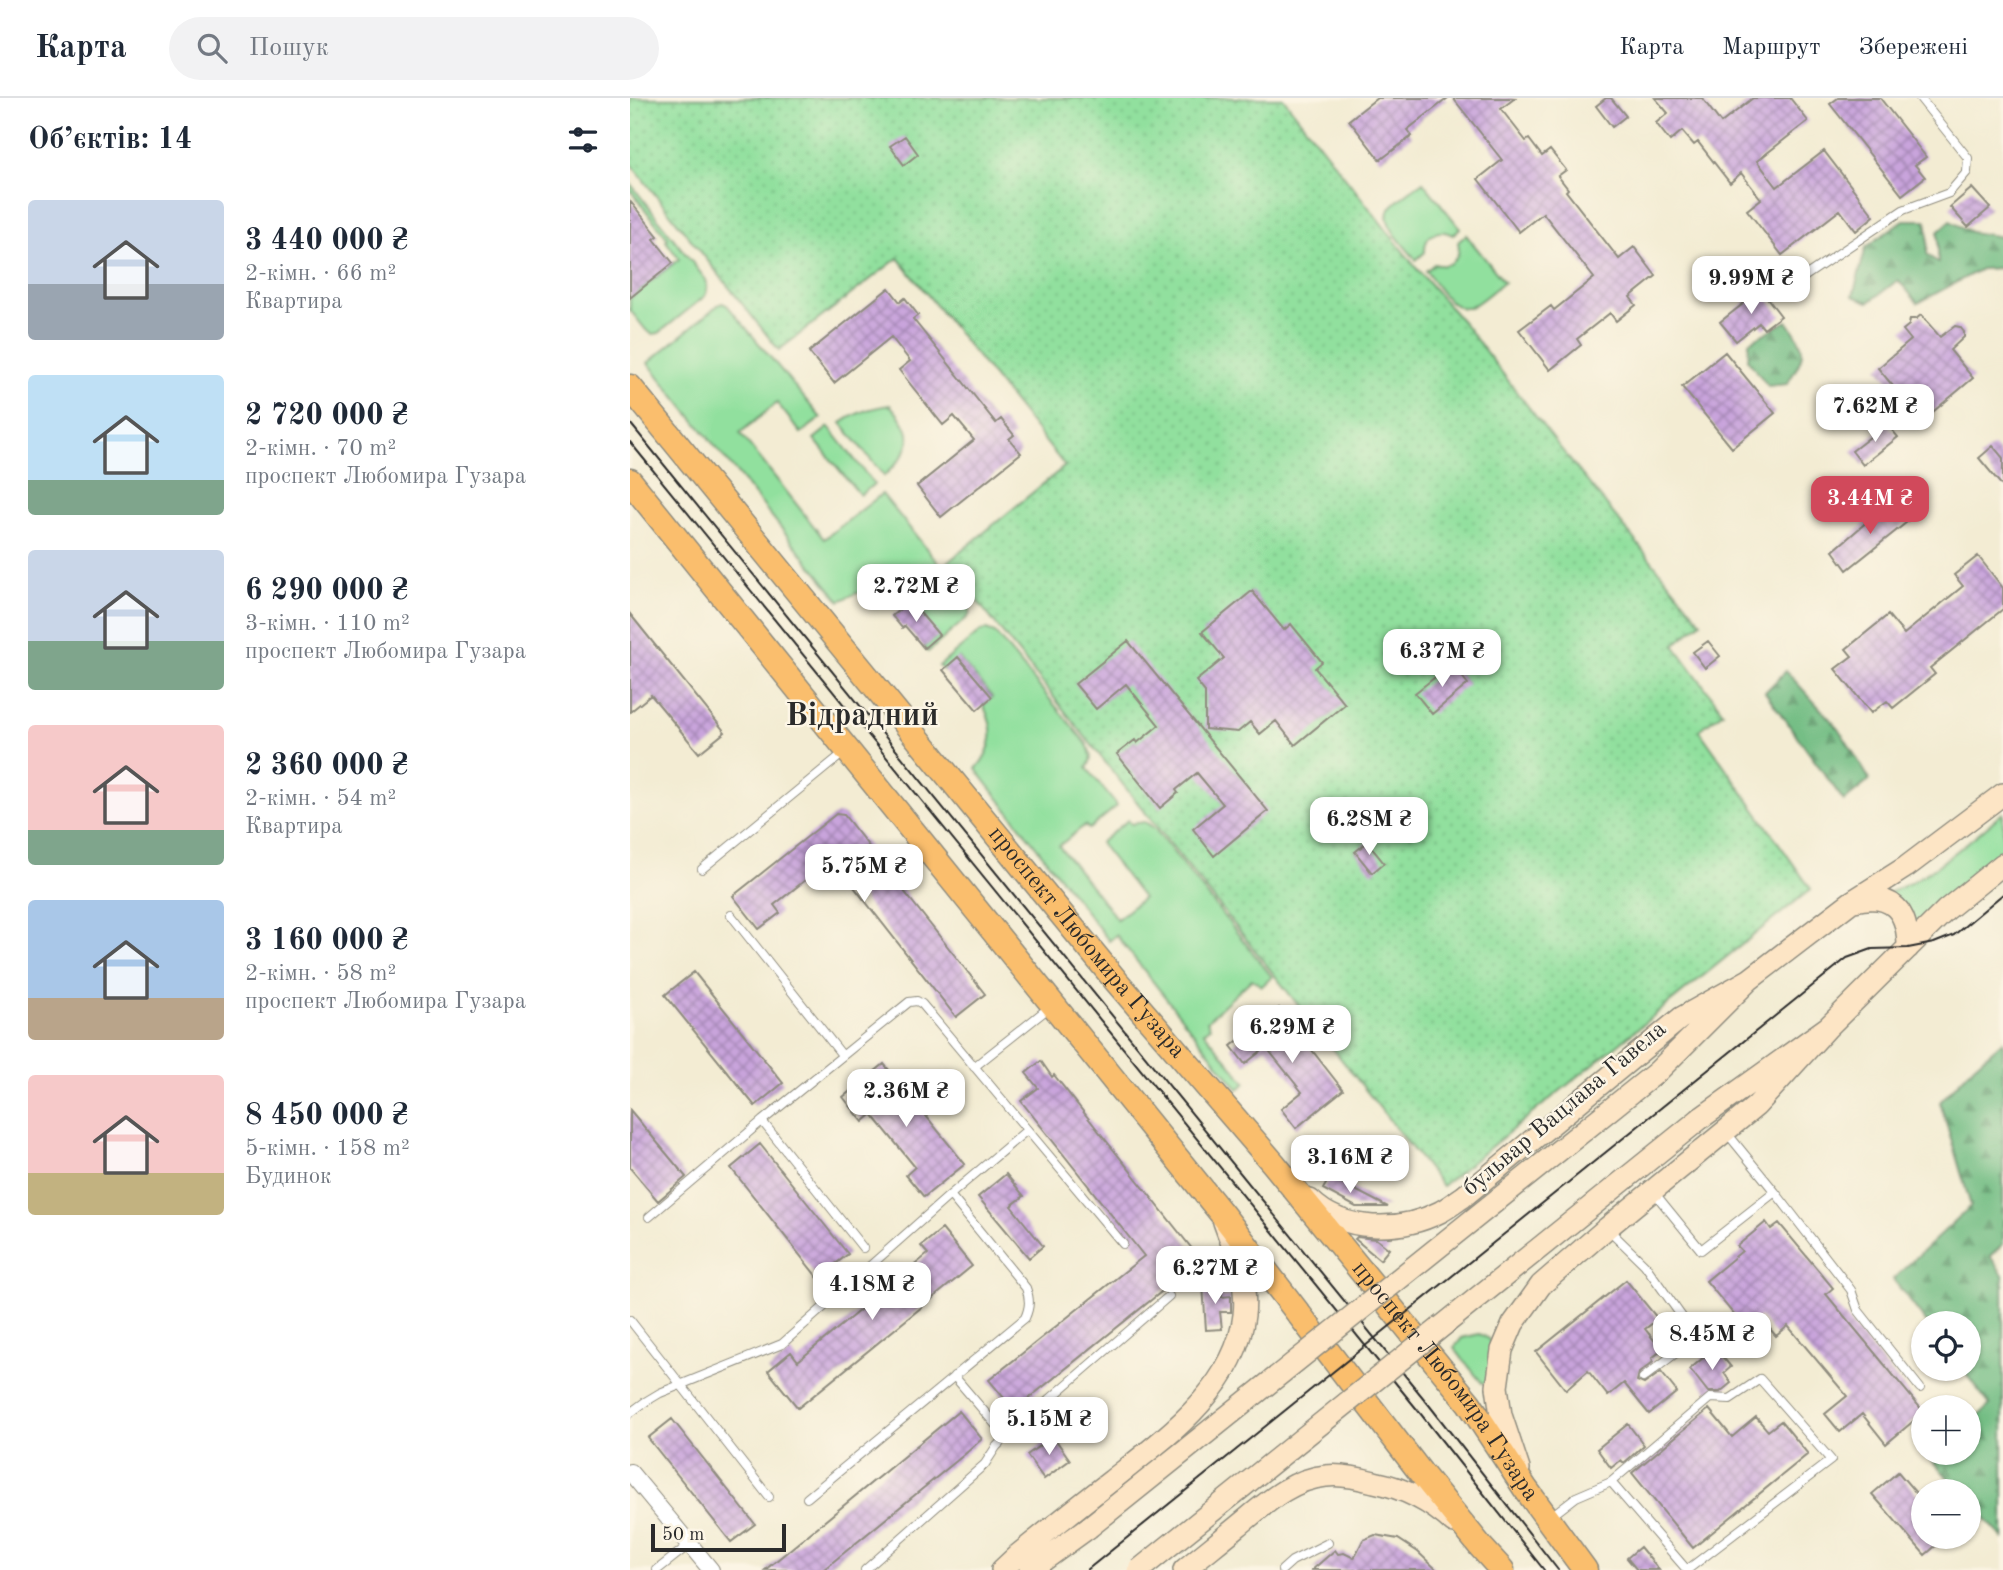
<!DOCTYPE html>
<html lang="uk">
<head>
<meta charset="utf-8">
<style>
  :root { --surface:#fff; --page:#f2f2f3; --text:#1f2937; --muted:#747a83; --line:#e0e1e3; --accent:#d1495b }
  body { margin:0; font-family:"Old Standard TT",serif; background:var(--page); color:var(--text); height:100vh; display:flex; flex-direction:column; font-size:26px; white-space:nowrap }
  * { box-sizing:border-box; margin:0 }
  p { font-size:23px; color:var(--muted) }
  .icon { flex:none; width:38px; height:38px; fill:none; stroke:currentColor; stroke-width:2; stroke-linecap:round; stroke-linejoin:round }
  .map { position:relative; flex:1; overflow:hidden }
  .side { display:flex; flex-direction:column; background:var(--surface); width:630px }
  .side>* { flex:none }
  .controls { position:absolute; left:1281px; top:1213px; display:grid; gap:14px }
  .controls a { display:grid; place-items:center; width:70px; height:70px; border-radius:50%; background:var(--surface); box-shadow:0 2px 5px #0004; font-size:35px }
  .scale { position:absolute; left:21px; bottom:18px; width:135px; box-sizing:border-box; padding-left:7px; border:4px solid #2b2b2b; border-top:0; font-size:19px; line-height:24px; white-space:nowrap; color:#2b2b2b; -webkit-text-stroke:5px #fcf5e5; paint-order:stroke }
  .price { position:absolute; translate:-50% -60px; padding:0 16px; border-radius:14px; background:#fff; color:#222; font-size:23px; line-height:46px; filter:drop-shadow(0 2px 4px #0008) }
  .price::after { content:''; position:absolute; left:50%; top:42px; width:21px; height:16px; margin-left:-10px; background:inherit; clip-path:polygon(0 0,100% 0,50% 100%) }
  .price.selected { background:var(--accent); color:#fff }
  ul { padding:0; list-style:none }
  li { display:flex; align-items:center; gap:21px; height:175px; padding:0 28px }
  li span { display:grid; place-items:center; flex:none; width:196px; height:140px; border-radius:7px; color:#555 }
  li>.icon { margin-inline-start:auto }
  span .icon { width:84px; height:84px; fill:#fffc; stroke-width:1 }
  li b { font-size:30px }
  h2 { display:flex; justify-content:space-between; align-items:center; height:84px; padding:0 28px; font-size:30px }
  header { display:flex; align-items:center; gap:42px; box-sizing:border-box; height:98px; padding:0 35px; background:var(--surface); border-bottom:2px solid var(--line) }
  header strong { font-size:33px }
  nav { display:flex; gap:38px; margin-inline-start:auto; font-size:24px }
  .search { width:490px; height:63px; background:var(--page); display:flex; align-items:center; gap:18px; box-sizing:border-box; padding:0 24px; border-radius:38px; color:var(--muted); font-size:26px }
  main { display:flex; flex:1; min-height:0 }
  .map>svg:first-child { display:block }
  .grass { fill:#91e09e; stroke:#5e8664; stroke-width:2 }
  .forest { fill:url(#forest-firs); stroke:#507458; stroke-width:2 }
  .park { fill:url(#park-dots); stroke:#5e8664; stroke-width:2 }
  .building { fill:url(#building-cross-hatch) }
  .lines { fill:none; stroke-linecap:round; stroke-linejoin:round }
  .service-casing { stroke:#8f8c7f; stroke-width:10 }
  .minor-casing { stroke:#8f8c7f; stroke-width:18 }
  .secondary-casing { stroke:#8f8c7f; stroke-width:24 }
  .primary-casing { stroke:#8f8c7f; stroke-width:27 }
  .service { stroke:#fff; stroke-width:8 }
  .minor { stroke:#fff; stroke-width:16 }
  .secondary { stroke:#fde5c5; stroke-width:21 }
  .primary { stroke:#fabe6d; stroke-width:24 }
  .tram { stroke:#2b2b2b; stroke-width:2 }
  .secondary-bridge-casing { stroke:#8f8c7f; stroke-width:24; stroke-linecap:butt }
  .secondary-bridge { stroke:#fde5c5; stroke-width:21 }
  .labels { text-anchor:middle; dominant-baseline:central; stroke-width:5; stroke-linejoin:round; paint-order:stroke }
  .street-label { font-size:24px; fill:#2b2b2b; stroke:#fcf5e5 }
  .district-label { font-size:32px; font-weight:bold; fill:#2b2b2b; stroke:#fcf5e5 }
</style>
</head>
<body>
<header>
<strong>Карта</strong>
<div class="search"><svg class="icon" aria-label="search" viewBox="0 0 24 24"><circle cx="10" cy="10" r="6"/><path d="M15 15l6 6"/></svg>Пошук</div>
<nav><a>Карта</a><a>Маршрут</a><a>Збережені</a></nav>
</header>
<main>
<section class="side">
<h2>Об’єктів: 14<svg class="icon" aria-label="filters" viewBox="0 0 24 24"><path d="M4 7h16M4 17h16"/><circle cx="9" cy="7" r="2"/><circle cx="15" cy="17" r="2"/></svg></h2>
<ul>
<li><span style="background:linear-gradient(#c9d6e8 60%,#9aa5b1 0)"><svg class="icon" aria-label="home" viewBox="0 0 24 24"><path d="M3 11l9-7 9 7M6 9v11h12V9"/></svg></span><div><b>3 440 000 ₴</b><p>2-кімн. · 66 m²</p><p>Квартира</p></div></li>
<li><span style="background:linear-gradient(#bfe0f5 75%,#7fa58c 0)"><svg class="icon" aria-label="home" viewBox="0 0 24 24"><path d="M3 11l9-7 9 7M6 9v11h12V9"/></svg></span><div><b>2 720 000 ₴</b><p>2-кімн. · 70 m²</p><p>проспект Любомира Гузара</p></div></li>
<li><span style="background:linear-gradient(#c9d6e8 65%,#7fa58c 0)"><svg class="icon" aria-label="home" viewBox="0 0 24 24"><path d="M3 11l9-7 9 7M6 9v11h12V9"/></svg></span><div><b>6 290 000 ₴</b><p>3-кімн. · 110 m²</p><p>проспект Любомира Гузара</p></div></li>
<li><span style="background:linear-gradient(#f6c9c9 75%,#7fa58c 0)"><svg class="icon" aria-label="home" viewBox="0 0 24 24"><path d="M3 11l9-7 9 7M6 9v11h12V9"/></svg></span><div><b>2 360 000 ₴</b><p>2-кімн. · 54 m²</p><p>Квартира</p></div></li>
<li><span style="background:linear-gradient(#a9c7e8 70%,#b9a48a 0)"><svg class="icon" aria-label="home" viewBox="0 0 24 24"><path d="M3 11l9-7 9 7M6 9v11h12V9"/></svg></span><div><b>3 160 000 ₴</b><p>2-кімн. · 58 m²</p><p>проспект Любомира Гузара</p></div></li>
<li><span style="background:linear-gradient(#f6c9c9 70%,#c2b280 0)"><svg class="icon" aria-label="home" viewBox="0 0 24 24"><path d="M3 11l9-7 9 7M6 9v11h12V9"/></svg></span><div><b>8 450 000 ₴</b><p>5-кімн. · 158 m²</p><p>Будинок</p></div></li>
</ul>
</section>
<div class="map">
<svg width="1373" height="1472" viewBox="0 0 1373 1472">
  <defs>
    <pattern id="forest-firs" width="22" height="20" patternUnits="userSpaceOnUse" patternTransform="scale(1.75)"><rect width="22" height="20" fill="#74be85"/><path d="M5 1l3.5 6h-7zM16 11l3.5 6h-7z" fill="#5f9b6d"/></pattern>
    <pattern id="park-dots" width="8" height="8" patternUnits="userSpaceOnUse" patternTransform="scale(1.75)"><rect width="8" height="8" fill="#91e09e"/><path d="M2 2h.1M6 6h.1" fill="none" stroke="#7dc088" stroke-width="1.8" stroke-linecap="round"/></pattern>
    <pattern id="building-cross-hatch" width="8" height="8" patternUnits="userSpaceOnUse" patternTransform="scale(1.75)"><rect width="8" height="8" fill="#c9a4dc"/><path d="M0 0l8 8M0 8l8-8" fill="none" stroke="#a386b3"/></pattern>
  </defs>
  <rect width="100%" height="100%" fill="#fcf5e5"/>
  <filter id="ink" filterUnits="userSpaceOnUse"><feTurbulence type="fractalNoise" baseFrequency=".0143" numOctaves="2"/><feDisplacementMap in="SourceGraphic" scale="14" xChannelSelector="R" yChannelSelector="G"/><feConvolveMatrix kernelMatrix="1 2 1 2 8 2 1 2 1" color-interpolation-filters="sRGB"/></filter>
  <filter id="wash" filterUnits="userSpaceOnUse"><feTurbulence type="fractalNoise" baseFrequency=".00686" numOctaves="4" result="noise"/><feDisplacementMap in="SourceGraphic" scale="28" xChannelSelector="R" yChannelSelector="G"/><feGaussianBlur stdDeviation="1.57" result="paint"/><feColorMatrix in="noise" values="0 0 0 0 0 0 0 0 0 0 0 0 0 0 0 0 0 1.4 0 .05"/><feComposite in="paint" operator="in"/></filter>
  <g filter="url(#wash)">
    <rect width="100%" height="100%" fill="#f3ecd3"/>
    <path class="grass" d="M793,84L830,130L823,137C808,129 794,137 795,154L786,162C778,151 753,128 758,114C761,105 785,90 793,84Z
      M0,85L76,182C78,188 78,192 75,198L29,235L22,236L16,232L0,212V200L49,161L36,143L38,141L0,92Z
      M836,137L874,184C864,191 853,202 842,208C823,218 806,186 796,173L804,166C820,171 832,160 828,144Z
      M92,205L97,207L191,320L171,335L147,305L110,335L194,441L252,396L340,504V515L338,519L298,554L294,550L308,537C291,524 263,496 242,493C230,492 220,498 210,503L18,265L88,207Z
      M260,307C289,338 282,351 254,378L211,325C227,314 241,310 260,307Z
      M199,329L244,386L230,397L184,341Z
      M356,532L365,535L456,645C461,654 463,661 457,670L487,708L459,731L455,727L429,748L487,821L513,800L470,745L498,722L501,726L515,724L524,730L642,879L632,888L622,881L577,923L580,929L574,934L616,985L608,991L486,837L479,843L346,671C364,650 366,631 353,607L362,599L329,560L313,572L309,568L351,533Z
      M1373,715V762L1287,831L1256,796C1302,778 1335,746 1373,715Z
      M849,1236L855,1238L866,1249L857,1285H852L824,1250L832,1240Z"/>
    <path class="forest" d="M1274,122H1296L1298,138L1297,156L1308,165V134L1320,123L1341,134L1373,139V167L1370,170L1351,171L1288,205L1268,182L1239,204L1223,198L1236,149Z
      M1157,223C1178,253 1176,255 1157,286L1138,288L1118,262L1119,244Z
      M1156,573L1209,631L1240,682L1214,703L1135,594Z
      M1373,943V1146L1360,1158L1373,1177V1440L1339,1403V1393H1330L1301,1361L1308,1355L1339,1354V1327L1360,1307L1332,1271L1339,1270V1225H1297L1263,1181L1341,1108L1310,1004L1344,968Z"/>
    <path class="park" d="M0,0H653L787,171L835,227L927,346L1071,524L1044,547L1093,614L1069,632L1181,791L812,1088L317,465L435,368L268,160L149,252L0,65Z"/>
    <g id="blocks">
      <path class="building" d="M747,0H818L777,32L782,38L750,62L719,22Z
        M823,0H885L871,11L896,43L899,41L912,58L920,52L936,72L928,78L938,91L936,93L989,161L1004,149L1026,178L1000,199L1006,207L986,223L980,215L947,241L951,247L920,272L889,232L921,208L924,212L964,180L913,115L889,134L848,81L872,62Z
        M976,0H981L996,18L982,29L966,8Z
        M1025,0H1072L1091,25L1123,0H1160L1178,23L1127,63L1147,89L1194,53L1244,118L1226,133L1210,112L1152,157L1117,112L1131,101L1111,75L1100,85L1068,44L1064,47L1052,33L1040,43L1026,25L1038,15Z
        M1208,0H1250L1296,59L1285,67L1295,79L1272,97L1200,6Z
        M275,38L288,56L274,67L260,48Z
        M1342,90L1360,110L1338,129L1320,109Z
        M0,103L28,138L24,141L43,165L0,200Z
        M259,190L270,204L275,200L288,217L283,221L366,325L371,321L384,337L379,341L391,355L311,419L287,388L344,342L324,318L313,327L269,272L280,263L261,239L204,285L179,254Z
        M1131,192L1151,218L1134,231L1129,225L1106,243L1090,224Z
        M1291,217L1310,239L1325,228L1330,229L1334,234V239L1320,252L1343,280L1292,323L1248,270L1281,242L1273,232L1279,227L1280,221H1286Z
        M1095,254L1145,315L1102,350L1052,289Z
        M1257,326L1268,339L1233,367L1222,353Z
        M1363,348L1373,360V389L1349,360Z
        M1260,404L1277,424L1217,472L1203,453Z
        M1348,458L1373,490V511L1300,570L1305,576L1263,610L1257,603L1241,615L1205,571L1222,558L1216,551L1258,517L1274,536L1333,488L1324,477Z
        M622,493L654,532L661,526L692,564L685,570L715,606L665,647L646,623L630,636L620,624L608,634L575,631V594L566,583L594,560L572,534Z
        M280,503L309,537L294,550L275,528L272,530L262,518Z
        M0,516L95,634L69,655L21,597L0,614Z
        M498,543L638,713L584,758L563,731L593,706L567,675L546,692L548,695L530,710L487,656L505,642L507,645L529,627L496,586L466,611L445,586Z
        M1078,543L1090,558L1075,570L1063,554Z
        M328,559L362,599L347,612L313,572Z
        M822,566L838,586L802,616L785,595Z
        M206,716L214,717L355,896L326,919L202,761L144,807L150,815L129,831L103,798Z
        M737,744L754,765L742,775L725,754Z
        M64,874L153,985L125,1008L35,897Z
        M649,910L713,992L666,1030L651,1011L672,994L636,949L615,966L601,948Z
        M411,963L422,979L424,977L571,1162L384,1312L359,1282L514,1158L391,1003L408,990L396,975Z
        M254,966L335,1066L294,1099L276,1077L285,1069L242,1016L233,1024L213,999Z
        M0,1012L56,1079L28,1103L0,1070Z
        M130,1046L218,1156L188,1180L101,1070Z
        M376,1076L394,1098L381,1108L413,1148L399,1160L348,1099Z
        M700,1079L758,1109H726L693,1091Z
        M1136,1124L1141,1131L1149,1125L1203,1190L1196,1196L1293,1313V1315L1256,1346L1232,1316L1210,1334L1195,1316L1217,1298L1158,1228L1146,1238L1129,1218L1115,1230L1076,1183L1112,1153L1107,1148Z
        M312,1131L342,1168L168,1310L138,1273L161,1254L168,1263L298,1156L291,1148Z
        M727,1139L746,1141L759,1151L750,1162L725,1141Z
        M996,1182L1028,1221L1015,1231L1032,1252L1022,1260L1023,1264L1009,1275L1007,1283L1014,1286L1031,1274L1047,1294L1019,1316L994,1285L978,1298L958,1273L936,1292L906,1254Z
        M591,1186L592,1199L601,1198V1214H590L592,1231L576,1232L573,1187Z
        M1085,1250L1101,1269L1094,1275L1101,1285L1090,1294H1078L1060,1271Z
        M1079,1311L1102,1339L1126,1319L1138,1333L1151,1323L1178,1356L1063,1450L1002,1375Z
        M329,1313L352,1341L335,1356L193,1472H135Z
        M42,1321L125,1426L101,1444L18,1340Z
        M998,1326L1014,1347L994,1365L991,1362L981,1370L967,1351Z
        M423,1338L440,1362L414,1381L397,1357Z
        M1268,1374L1293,1403V1438H1317L1295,1457L1242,1396Z
        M745,1437L768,1441L788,1454L807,1472H682L705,1452L708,1456L714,1455L724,1460L733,1442Z
        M1010,1449L1029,1472H1007L997,1460Z"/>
    </g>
  </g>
  <g filter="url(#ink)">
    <use href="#blocks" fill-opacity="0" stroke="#8f8c7f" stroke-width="2"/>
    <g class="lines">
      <defs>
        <path id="service" d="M1153,193L1273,112L1319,95L1337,74L1338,60L1290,0
          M72,771L216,653
          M101,817L212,957
          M344,969L421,908
          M132,1023L233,1150
          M1023,1093L1071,1152L1145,1094L1097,1035
          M1145,1094L1221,1192L1228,1212L1290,1290
          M19,1119L132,1023L279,904L287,903L292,906L493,1146
          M979,1132L1015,1167L1062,1233L1055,1248L1013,1280
          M0,1222L139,1399
          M324,1278L376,1339
          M0,1315L15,1304L30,1295L152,1246L320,1097L397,1032
          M981,1384L1057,1472
          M177,1400L395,1220C400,1209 400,1201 396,1190L320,1097
          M920,1419L946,1399L981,1384L1080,1300L1100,1301L1130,1281L1201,1362L1057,1472
          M27,1472L60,1446
          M235,1472L355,1366L366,1349L376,1339L539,1198
          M652,1472L662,1463L698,1445"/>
        <path id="minor" d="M0,1374L81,1472"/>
        <path id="secondary" d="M1224,803C1263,794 1278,813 1278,850
          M1027,974L1119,882L1221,804L1276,769L1373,696
          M1071,1020L1198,929L1316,812L1373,766
          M680,1102C713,1135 771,1134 810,1114C818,1110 825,1104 833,1099L1051,920L1119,882
          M889,1371L871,1317L867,1289L872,1252L883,1226L911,1187L977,1130L1126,1008L1198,929
          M372,1472L389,1456C420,1431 450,1407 481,1383C534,1341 606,1290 614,1217C618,1185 605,1154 594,1124
          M400,1472L458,1430
          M554,1472C572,1457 590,1443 608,1428C634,1407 661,1381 696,1378C711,1376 729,1380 744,1384C774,1390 802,1405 824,1425"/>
        <g id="primary">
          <path id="s1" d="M0,289L487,884L644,1066L839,1305L895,1390L955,1472"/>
          <path d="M0,383L592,1116L791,1375L851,1449L872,1472"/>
        </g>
      </defs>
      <use href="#service" class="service-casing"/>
      <use href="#minor" class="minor-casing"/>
      <use href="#secondary" class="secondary-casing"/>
      <use href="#primary" class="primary-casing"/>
      <use href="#service" class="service"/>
      <use href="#minor" class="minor"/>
      <use href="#secondary" class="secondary"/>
      <use href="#primary" class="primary"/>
      <path class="tram" d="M0,325L799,1307L928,1472
        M0,344L790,1315L914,1472
        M457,1472L1217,860L1242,851L1278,850L1304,845L1324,837L1373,796"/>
      <defs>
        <path id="secondary-bridge" d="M458,1430L1027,974
          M509,1472L1071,1020"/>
      </defs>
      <use href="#secondary-bridge" class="secondary-bridge-casing"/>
      <use href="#secondary-bridge" class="secondary-bridge"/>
    </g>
  </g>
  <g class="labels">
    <g class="street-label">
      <text stroke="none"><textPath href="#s1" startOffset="719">проспект Любомира Гузара</textPath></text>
      <text transform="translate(935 1011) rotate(-40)">бульвар Вацлава Гавела</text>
      <text stroke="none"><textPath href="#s1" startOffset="1286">проспект Любомира Гузара</textPath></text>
    </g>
    <g class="district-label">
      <text x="232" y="619">Відрадний</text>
    </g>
  </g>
</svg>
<div class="controls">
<a><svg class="icon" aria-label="locate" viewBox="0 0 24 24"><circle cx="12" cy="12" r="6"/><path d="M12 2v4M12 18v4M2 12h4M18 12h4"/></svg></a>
<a>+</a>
<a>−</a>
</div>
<div class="scale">50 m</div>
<b class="price" style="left:1121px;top:218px">9.99M ₴</b>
<b class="price" style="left:1245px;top:346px">7.62M ₴</b>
<b class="price selected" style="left:1240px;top:438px">3.44M ₴</b>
<b class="price" style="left:286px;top:526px">2.72M ₴</b>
<b class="price" style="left:812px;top:591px">6.37M ₴</b>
<b class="price" style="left:739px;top:759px">6.28M ₴</b>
<b class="price" style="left:234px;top:806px">5.75M ₴</b>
<b class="price" style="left:662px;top:967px">6.29M ₴</b>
<b class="price" style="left:276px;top:1031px">2.36M ₴</b>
<b class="price" style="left:720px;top:1097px">3.16M ₴</b>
<b class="price" style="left:585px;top:1208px">6.27M ₴</b>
<b class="price" style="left:242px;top:1224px">4.18M ₴</b>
<b class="price" style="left:1082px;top:1274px">8.45M ₴</b>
<b class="price" style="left:419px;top:1359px">5.15M ₴</b>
</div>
</main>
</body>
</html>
